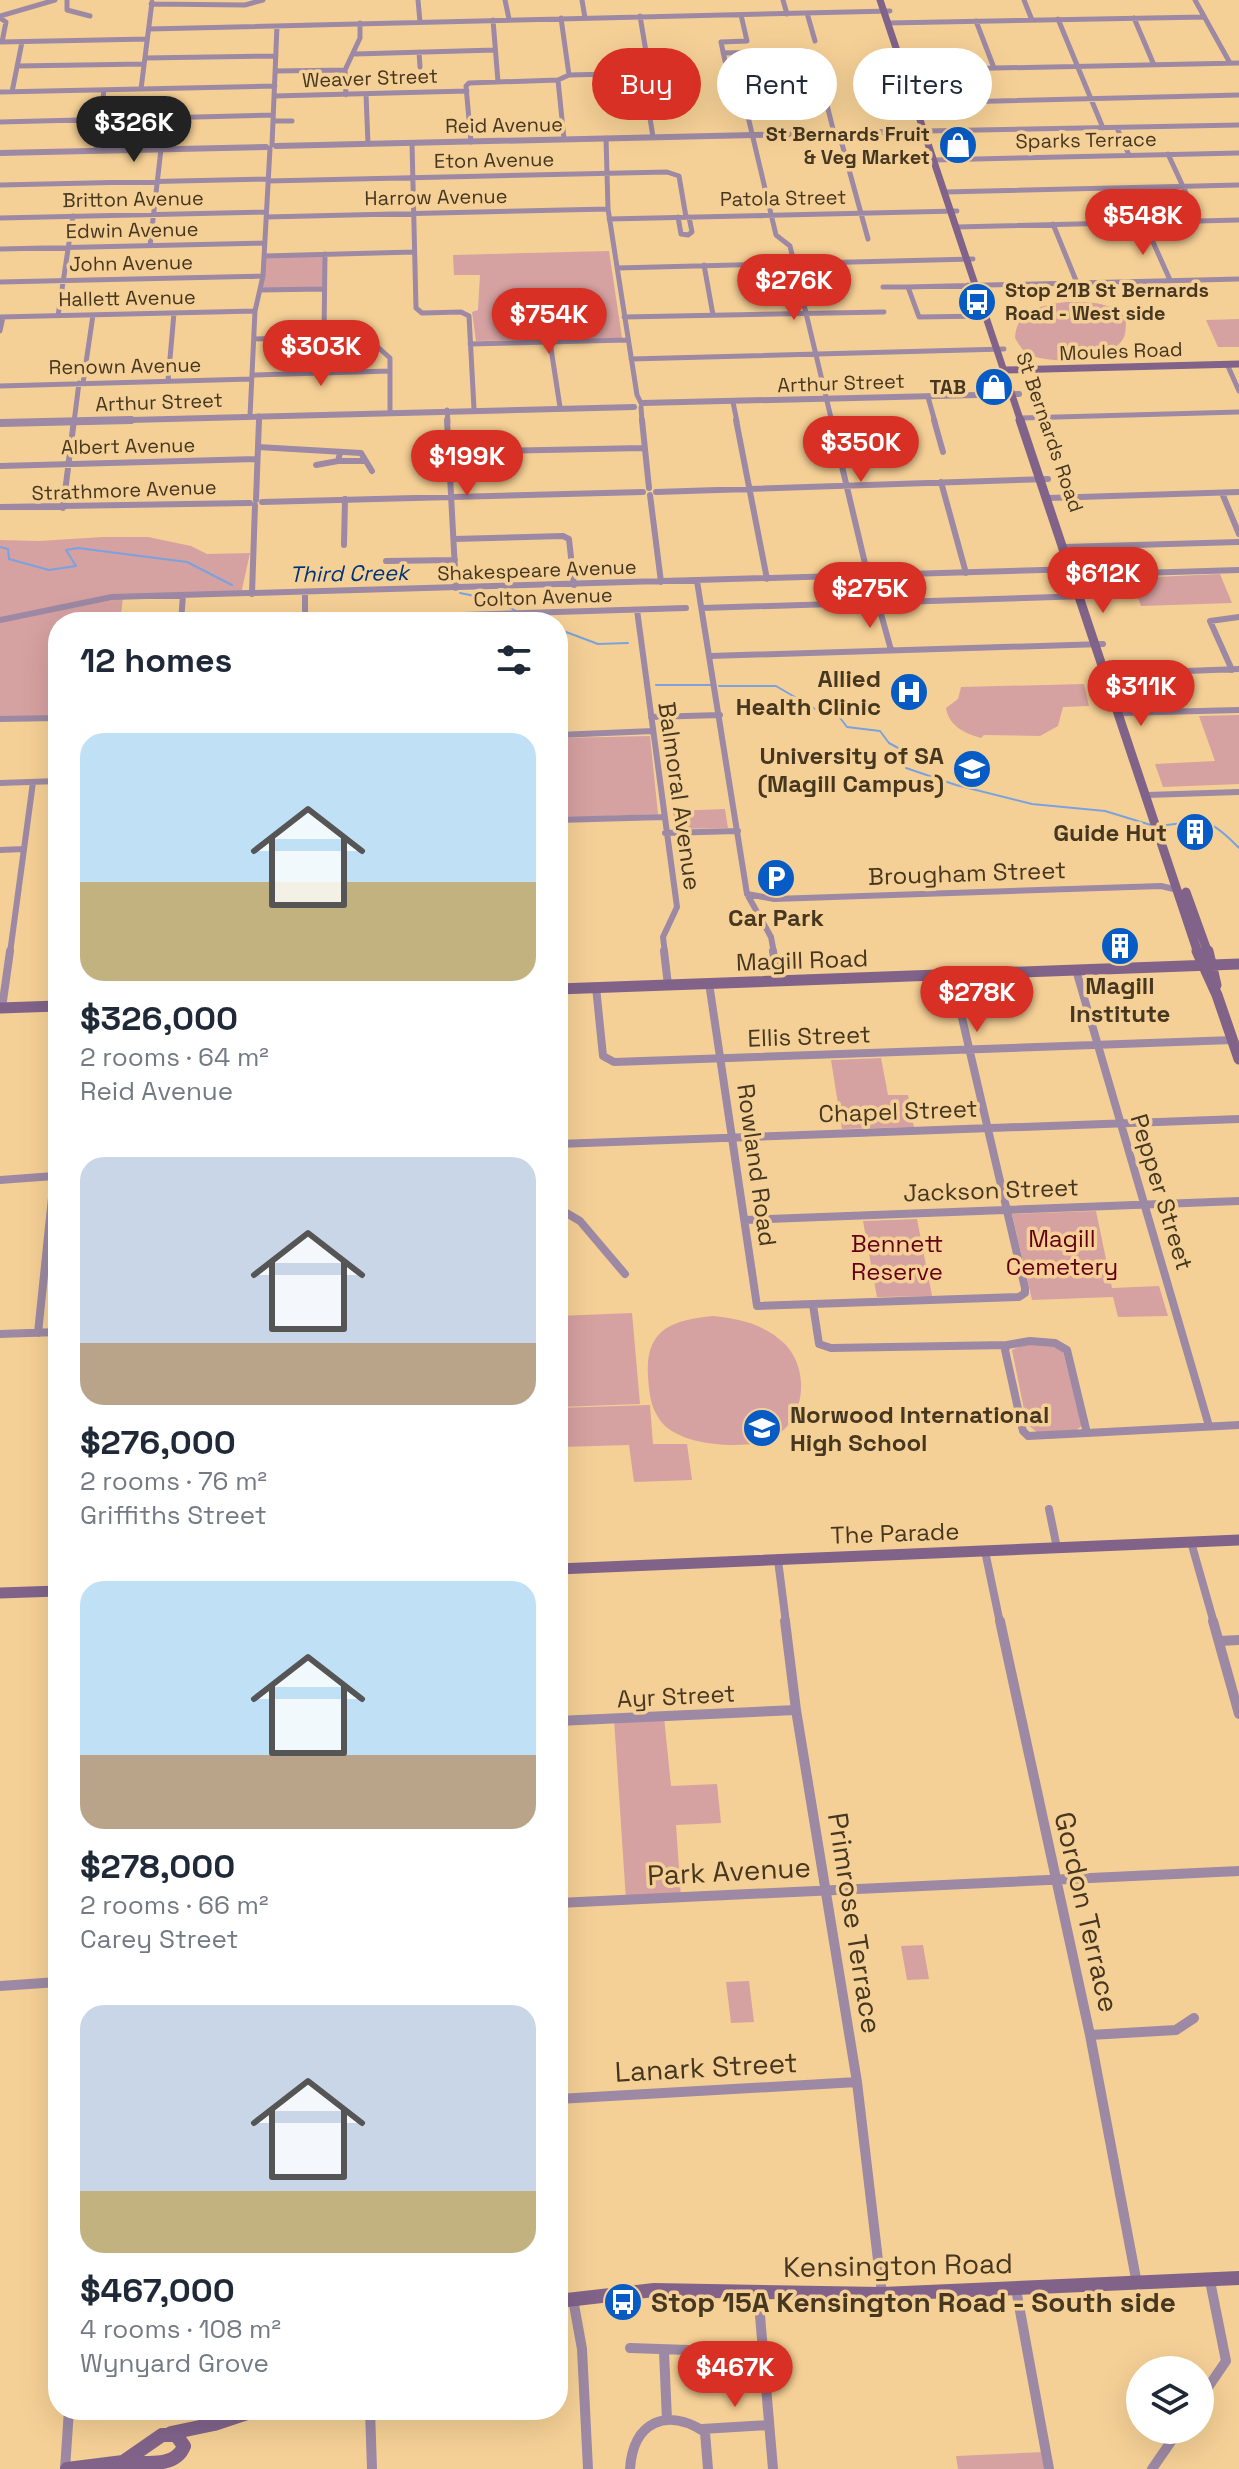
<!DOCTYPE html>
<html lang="en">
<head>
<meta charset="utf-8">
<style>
  :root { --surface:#fff; --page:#f2f2f3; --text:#1f2937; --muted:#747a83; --accent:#d93025 }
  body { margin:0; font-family:"Space Grotesk",sans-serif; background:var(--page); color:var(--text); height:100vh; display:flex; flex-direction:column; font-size:30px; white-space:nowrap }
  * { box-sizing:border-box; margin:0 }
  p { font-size:26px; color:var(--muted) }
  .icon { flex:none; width:44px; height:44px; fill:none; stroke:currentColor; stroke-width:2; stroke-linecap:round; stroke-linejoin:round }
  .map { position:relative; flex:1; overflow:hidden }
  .side { position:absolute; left:48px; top:612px; width:520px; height:1808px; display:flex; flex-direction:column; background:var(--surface); border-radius:32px; box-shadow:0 8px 32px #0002 }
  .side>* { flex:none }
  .banner { position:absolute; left:592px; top:48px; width:526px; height:72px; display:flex; gap:16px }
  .tools { position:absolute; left:1126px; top:2356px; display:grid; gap:16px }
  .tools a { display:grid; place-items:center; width:88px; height:88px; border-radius:50%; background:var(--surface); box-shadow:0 8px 32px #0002; font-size:40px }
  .price { position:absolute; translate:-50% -68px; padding:0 18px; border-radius:28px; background:var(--accent); color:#fff; font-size:26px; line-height:52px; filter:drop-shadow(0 2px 4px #0008) }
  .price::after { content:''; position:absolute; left:50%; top:48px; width:24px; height:18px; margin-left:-12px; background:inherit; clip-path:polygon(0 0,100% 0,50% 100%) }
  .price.on { background:#222; color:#fff }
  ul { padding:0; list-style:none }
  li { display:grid; align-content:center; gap:16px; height:424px; padding:0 32px }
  li span { display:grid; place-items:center; height:248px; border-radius:24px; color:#555 }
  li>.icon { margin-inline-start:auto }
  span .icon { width:144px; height:144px; fill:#fffc; stroke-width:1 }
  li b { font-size:34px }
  h2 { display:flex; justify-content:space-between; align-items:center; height:96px; padding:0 32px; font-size:34px }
  .chip { padding:0 28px; border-radius:36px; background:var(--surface); box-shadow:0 8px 32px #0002; font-size:28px; line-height:72px }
  .chip.on { background:var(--accent); color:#fff }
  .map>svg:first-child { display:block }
  .green { fill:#d6a1a1 }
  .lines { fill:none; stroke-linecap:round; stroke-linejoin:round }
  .stream { stroke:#7aa2df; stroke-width:2 }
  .minor-far3 { stroke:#9d89a3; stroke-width:5 }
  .minor-far2 { stroke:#9d89a3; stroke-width:6 }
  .minor-far1 { stroke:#9d89a3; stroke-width:8 }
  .minor { stroke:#9d89a3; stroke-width:10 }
  .tertiary-far1 { stroke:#9d89a3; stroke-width:6 }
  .tertiary { stroke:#9d89a3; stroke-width:8 }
  .secondary-far3 { stroke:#81638a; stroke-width:7 }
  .secondary-far2 { stroke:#81638a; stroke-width:9 }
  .secondary-far1 { stroke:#81638a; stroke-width:11 }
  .secondary { stroke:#81638a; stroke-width:14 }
  .labels { text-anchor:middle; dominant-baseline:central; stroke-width:7; stroke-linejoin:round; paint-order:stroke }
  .far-street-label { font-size:20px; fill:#463720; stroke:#f5d096 }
  .far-poi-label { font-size:20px; font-weight:bold; fill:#463720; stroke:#f5d096; text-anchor:end }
  .far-water-label { font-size:22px; font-style:italic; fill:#003379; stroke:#f5d096 }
  .poi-label { font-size:24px; font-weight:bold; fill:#463720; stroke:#f5d096; text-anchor:end }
  .street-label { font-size:24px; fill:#463720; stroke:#f5d096 }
  .park-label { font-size:24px; fill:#640016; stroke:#f5d096 }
  .near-street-label { font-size:28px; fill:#463720; stroke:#f5d096 }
  .near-poi-label { font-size:28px; font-weight:bold; fill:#463720; stroke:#f5d096; text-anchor:start }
</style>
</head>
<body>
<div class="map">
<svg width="1239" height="2469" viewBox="0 0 1239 2469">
  <rect width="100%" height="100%" fill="#f5d096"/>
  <path class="green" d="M609,251L622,338L476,341L472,312L478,310L480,275H454L453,255Z
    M325,254L324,289L260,290L264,256Z
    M1066,302C1088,302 1110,301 1126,318C1126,324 1126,332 1124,337C1113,362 1048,366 1027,353C1022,350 1018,343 1015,338C1016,310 1043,305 1066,302Z
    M1239,319V347H1218L1206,320Z
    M103,537H148L191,546L207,554L250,553L241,594L112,597L0,620V540L39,541Z
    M1220,574L1232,603L1141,606L1133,585L1091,587L1089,580Z
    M123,598L120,622H58V716L0,718V622Z
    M1084,684L1089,706L1063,707L1058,726L1040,736L984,735L981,738C964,733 949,726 946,708L958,699L961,687Z
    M1239,715V784L1163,787L1155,764L1215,761L1199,716Z
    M650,736L658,814L558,818V738Z
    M725,809L728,828L675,829L673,811Z
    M881,1058L888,1095H908L914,1127L842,1129L831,1060Z
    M1096,1211L1112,1288L1159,1286L1168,1316L1118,1317L1113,1297L1032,1300L1012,1214Z
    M917,1219L932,1296L877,1297L863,1221Z
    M632,1313L640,1404L558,1407V1316Z
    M713,1316C741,1319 764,1324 785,1344C814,1374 803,1434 759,1443C732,1448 673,1445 658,1417C650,1405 649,1390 648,1376C645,1329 672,1320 713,1316Z
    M1053,1344L1063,1351L1082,1426L1073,1432L1038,1433L1027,1424L1012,1350L1022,1345Z
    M650,1405L653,1444H687L692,1480L634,1482L629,1445L561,1447L558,1408Z
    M664,1717L671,1786L717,1784L721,1823L676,1825L681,1898L626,1900L614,1719Z
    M923,1945L929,1979L907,1980L901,1946Z
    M749,1981L754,2022L731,2023L726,1982Z
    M1043,2452L1046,2469H958L956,2456Z"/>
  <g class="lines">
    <path class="stream" d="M0,547L8,549L9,559L49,570L76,566L66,550L78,548L187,562L232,585
      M460,593L499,601L516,611
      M538,620L543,622
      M558,629L598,644L628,643
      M656,685H712
      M719,686H776L817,710
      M837,714L847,727L880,731L889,743L900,749L906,768L956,785L1032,804L1105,811L1151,825
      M1166,825C1207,821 1209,817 1239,848"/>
    <path class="minor-far3" d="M67,0V10L90,16
      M418,0L420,22
      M505,0L509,19
      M582,0L585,18
      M783,0L787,14
      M1024,0L1032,20
      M1195,0L1230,63
      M151,4L245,5L263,0
      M807,13L815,41
      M0,16L55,0
      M640,16L655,105L649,112L653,137
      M0,18L6,22L2,42
      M561,18L569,75
      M1134,18L1154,65
      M1058,19L1103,128
      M493,20L498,82
      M976,21L994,68
      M888,23L1204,17
      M149,29L890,11
      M0,42L147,39
      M419,52L420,67
      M723,53L807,51
      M355,54L495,50
      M145,58L276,56
      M17,66L144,64
      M729,68L801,66
      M904,70L1239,63
      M275,71L345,70
      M732,73L725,61L721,42L747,41L741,15
      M558,80L564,139
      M822,85L834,133
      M741,87L776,235L790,246L832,422
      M141,89L152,2
      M0,92L275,86
      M12,92L22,42
      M366,94L368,144
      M346,95L345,70L360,38V23
      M274,96L467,91
      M915,103L1239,95
      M273,121H292
      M0,122L273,115
      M1117,128L1129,155
      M925,131L1239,125
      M839,133L868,239
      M606,138L608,209L637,395L641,403
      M471,142L466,86L469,83L558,80L569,75L695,72
      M412,143L416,308L422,313L461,312L469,316L474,409
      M272,145L277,26
      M96,150L104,90
      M1168,154L1199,221
      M934,160L1239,153
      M268,181L667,172L679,176L686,217
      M0,185L268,179
      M945,192L1239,185
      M266,217L608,209
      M678,217L681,234L688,235L692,232L689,217
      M0,218L266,212
      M609,219L957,211
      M1144,222L1170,280
      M1053,224L1077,283
      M957,227L1239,220
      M150,246L161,149
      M0,249L264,243
      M264,256L414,252
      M704,265L713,315
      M617,268L973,259
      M0,282L263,276
      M968,285L972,298H980
      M883,287H908
      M260,290L324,289
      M58,316L73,216
      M987,316L919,317L908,287L1239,279
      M0,317L255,311
      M624,317L884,312
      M0,331L3,317
      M324,336L325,254
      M254,339L357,336L370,340L390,358V412
      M550,342L560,407
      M470,344L627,340
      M631,359L1004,349
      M1227,364L1239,391
      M252,375L390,371
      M168,381L174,313
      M83,383L93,315
      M0,386L251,379
      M928,397L935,422
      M733,402L737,422
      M641,407L642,422
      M447,410L448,422
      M250,416L255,311L263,276L270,148
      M1021,418L1239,412
      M74,422L79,383
      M259,422V416"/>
    <path class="minor-far2" d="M447,420L456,588
      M642,420L649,488
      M736,420L767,579
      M831,420L868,576
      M934,420L943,452
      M258,447L361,453L372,471
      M449,452L643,448
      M340,453L338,461H363
      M316,465L338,461
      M0,466L257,459
      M941,482L966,573
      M656,492L1048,479
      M1222,493L1239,534
      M650,495L661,582
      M1048,498L1239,492
      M256,500L259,420
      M262,502L643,492
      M0,507L250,503
      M63,508L74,420
      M454,539L563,536L569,539L574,585
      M344,545L345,499
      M1064,547L1239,542
      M386,561L455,560
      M1073,575L1239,570
      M697,581L747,894L771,937L774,953
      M305,593V622
      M252,594L255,505
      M878,603L891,650
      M702,608L1087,596
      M637,610L677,907L663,937L665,953
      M0,620L112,597L1077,569
      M305,620L686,608
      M181,622L183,595
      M710,656L1103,644
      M1232,670L1210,621L1239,617
      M1107,674L1239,669
      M1120,713L1239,710
      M651,717L720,715
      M0,719L58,718
      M558,735L653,731
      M0,783L58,781
      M1147,795L1239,792
      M558,820L663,817
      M665,833L738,831
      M0,850L24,849
      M747,894L774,899L1161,886L1178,890
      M10,953L33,782"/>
    <path class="minor-far1" d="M664,951L668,985
      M773,951L778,981
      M1076,970L1209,1426
      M709,983L757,1306L1019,1297L1025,1293V1288L952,975
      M596,987L603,1056L614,1062L1233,1040
      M2,1008L10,951
      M558,1106L560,1144
      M558,1144L1239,1119
      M0,1180L54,1176
      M558,1208L580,1221L625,1274
      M745,1220L1239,1201
      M813,1305L819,1344L831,1348L1007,1345
      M38,1333L58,1140
      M0,1334L58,1332
      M1030,1341L1055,1343L1067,1350L1087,1433L1028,1436L1023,1431L1005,1350L1007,1345Z
      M1087,1433L1239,1425
      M1049,1509L1057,1548
      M1191,1542L1214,1623
      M985,1551L1000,1623
      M778,1560L786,1623"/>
    <path class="minor" d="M785,1621L796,1710L857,2082L882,2294
      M1000,1621L1090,2035L1137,2284
      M1213,1621L1239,1714
      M1220,1641L1239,1640
      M558,1721L796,1710
      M558,1903L1239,1871
      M0,1986L58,1982
      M1090,2035L1176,2030L1194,2018
      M558,2099L857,2082
      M558,2269L559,2301
      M1016,2289L1049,2469
      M758,2292L773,2469
      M573,2299L582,2349L588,2469
      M630,2348L689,2350
      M664,2352L667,2420
      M1200,2399L1226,2361L1210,2281
      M370,2410L372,2469
      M702,2429L769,2425
      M65,2469L69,2410
      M630,2469C633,2422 666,2407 705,2432L708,2469
      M1152,2469L1179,2430"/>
    <path class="tertiary-far1" d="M276,146L925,131
      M0,153L266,147
      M642,403L1019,394
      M52,422L634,407"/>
    <path class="tertiary" d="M0,423L131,420"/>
    <path class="secondary-far3" d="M880,0L1021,422
      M1005,370L1239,364"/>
    <path class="secondary-far2" d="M1020,420L1198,953
      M1186,892L1208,953"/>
    <path class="secondary-far1" d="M1197,951L1217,995L1239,1059
      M1208,951L1216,985
      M558,989L1239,964
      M0,1008L58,1006
      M558,1569L1239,1540
      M0,1593L58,1591"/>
    <path class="secondary" d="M558,2301L654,2290L882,2294L1239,2278
      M171,2433L214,2424L256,2410
      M162,2435H176L184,2446C175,2469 145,2462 123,2462Z
      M67,2469L123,2462"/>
  </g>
  <defs>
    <symbol id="shop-disc" viewBox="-11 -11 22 22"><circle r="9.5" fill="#075bc4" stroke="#f5d096"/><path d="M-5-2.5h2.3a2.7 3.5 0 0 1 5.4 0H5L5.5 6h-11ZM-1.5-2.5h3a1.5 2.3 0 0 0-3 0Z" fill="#fff"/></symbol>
    <symbol id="bus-disc" viewBox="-11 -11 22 22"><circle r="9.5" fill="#075bc4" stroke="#f5d096"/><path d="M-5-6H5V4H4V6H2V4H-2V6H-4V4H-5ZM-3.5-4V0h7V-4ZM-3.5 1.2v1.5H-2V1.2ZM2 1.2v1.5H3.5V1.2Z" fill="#fff"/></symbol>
    <symbol id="hospital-disc" viewBox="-11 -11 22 22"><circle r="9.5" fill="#075bc4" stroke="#f5d096"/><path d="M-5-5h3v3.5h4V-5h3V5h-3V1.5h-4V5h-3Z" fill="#fff"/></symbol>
    <symbol id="university-disc" viewBox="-11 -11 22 22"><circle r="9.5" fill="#075bc4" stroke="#f5d096"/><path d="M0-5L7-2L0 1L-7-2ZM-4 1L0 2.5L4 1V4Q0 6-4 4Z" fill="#fff"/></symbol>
    <symbol id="building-disc" viewBox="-11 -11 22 22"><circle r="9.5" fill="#075bc4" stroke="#f5d096"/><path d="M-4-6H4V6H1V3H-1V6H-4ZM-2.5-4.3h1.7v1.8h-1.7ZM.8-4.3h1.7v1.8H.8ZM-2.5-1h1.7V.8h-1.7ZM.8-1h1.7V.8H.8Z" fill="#fff"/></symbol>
    <symbol id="parking-disc" viewBox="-11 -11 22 22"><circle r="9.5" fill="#075bc4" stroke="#f5d096"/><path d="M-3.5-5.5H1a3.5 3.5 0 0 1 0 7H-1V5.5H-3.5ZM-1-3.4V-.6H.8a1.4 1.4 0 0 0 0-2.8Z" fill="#fff"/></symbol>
    <symbol id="school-disc" viewBox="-11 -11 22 22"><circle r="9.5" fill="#075bc4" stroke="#f5d096"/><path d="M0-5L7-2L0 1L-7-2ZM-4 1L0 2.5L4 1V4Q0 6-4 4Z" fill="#fff"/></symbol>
  </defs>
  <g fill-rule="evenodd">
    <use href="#shop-disc" x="936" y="123" width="44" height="44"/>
    <use href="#bus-disc" x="955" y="280" width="44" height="44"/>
    <use href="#shop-disc" x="972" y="365" width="44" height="44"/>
    <use href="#hospital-disc" x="887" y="670" width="44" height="44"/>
    <use href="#university-disc" x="950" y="747" width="44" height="44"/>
    <use href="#building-disc" x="1173" y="810" width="44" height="44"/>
    <use href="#parking-disc" x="754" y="856" width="44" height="44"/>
    <use href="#building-disc" x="1098" y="924" width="44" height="44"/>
    <use href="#school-disc" x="740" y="1406" width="44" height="44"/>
    <use href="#bus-disc" x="601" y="2280" width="44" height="44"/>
  </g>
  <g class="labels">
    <g class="far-street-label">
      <text transform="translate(370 78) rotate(-2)">Weaver Street</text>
      <text transform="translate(504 125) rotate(-1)">Reid Avenue</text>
      <text transform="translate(1086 140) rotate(-1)">Sparks Terrace</text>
      <text transform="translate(494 160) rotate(-1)">Eton Avenue</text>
      <text transform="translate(436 197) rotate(-1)">Harrow Avenue</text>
      <text transform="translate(783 198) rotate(-1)">Patola Street</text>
      <text transform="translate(133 199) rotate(-1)">Britton Avenue</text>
      <text transform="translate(132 230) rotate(-1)">Edwin Avenue</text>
      <text transform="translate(131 263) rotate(-1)">John Avenue</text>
      <text transform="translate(127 298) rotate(-1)">Hallett Avenue</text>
      <text transform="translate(1121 351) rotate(-2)">Moules Road</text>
      <text transform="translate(125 366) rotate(-1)">Renown Avenue</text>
      <text transform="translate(841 383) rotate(-2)">Arthur Street</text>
      <text transform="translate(159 402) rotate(-2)">Arthur Street</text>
      <text transform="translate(1050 432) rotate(71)">St Bernards Road</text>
      <text transform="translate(128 446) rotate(-1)">Albert Avenue</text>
      <text transform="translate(124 490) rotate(-2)">Strathmore Avenue</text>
      <text transform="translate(537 570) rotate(-2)">Shakespeare Avenue</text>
      <text transform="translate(543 597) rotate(-2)">Colton Avenue</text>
    </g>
    <g class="far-poi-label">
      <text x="930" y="134">St Bernards Fruit<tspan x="930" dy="23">&amp; Veg Market</tspan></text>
      <text x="1005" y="290" text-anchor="start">Stop 21B St Bernards<tspan x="1005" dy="23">Road - West side</tspan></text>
      <text x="966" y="387">TAB</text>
    </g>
    <g class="far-water-label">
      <text transform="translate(349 573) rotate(-1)">Third Creek</text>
    </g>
    <g class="poi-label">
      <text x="881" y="678">Allied<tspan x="881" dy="28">Health Clinic</tspan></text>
      <text x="944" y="755">University of SA<tspan x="944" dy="28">(Magill Campus)</tspan></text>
      <text x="1167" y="832">Guide Hut</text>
      <text x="776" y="917" text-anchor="middle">Car Park</text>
      <text x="1120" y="985" text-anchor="middle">Magill<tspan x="1120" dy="28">Institute</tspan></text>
      <text x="790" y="1414" text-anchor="start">Norwood International<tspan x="790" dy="28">High School</tspan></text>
    </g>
    <g class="street-label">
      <text transform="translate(680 796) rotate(82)">Balmoral Avenue</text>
      <text transform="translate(967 873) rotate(-2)">Brougham Street</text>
      <text transform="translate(802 960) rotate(-2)">Magill Road</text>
      <text transform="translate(809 1036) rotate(-2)">Ellis Street</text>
      <text transform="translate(898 1111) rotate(-2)">Chapel Street</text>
      <text transform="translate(757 1165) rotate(82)">Rowland Road</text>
      <text transform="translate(991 1190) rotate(-2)">Jackson Street</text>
      <text transform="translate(1162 1192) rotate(73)">Pepper Street</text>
      <text transform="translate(895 1533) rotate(-2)">The Parade</text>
      <text transform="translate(676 1696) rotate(-3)">Ayr Street</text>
    </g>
    <g class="park-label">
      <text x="1062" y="1238">Magill<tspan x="1062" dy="28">Cemetery</tspan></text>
      <text x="897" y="1243">Bennett<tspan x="897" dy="28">Reserve</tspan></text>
    </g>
    <g class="near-street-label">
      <text transform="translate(729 1871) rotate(-3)">Park Avenue</text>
      <text transform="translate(1087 1912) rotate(77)">Gordon Terrace</text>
      <text transform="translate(855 1923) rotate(81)">Primrose Terrace</text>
      <text transform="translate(706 2067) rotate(-3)">Lanark Street</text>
      <text transform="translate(898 2265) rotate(-1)">Kensington Road</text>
    </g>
    <g class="near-poi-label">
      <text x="651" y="2302">Stop 15A Kensington Road - South side</text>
    </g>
  </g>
</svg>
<div class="tools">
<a><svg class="icon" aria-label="layers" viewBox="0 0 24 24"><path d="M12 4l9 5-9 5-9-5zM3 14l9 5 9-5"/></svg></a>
</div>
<b class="price on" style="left:134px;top:164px">$326K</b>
<b class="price" style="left:1143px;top:257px">$548K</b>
<b class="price" style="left:794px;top:322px">$276K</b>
<b class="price" style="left:549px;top:356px">$754K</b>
<b class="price" style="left:321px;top:388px">$303K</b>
<b class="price" style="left:861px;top:484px">$350K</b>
<b class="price" style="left:467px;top:498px">$199K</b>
<b class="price" style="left:1103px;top:615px">$612K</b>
<b class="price" style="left:870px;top:630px">$275K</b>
<b class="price" style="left:1141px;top:728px">$311K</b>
<b class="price" style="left:977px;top:1034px">$278K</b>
<b class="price" style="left:735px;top:2409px">$467K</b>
<div class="banner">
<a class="chip on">Buy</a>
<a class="chip">Rent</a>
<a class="chip">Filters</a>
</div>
<section class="side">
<h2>12 homes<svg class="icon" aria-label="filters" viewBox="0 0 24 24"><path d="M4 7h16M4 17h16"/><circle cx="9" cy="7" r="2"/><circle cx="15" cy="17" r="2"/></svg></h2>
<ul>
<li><span style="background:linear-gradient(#bfe0f5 60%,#c2b280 0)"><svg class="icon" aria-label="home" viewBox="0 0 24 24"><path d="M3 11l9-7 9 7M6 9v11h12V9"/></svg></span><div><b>$326,000</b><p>2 rooms · 64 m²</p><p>Reid Avenue</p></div></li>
<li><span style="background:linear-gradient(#c9d6e8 75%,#b9a48a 0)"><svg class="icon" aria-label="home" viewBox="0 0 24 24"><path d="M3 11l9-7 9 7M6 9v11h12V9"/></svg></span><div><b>$276,000</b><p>2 rooms · 76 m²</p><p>Griffiths Street</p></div></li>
<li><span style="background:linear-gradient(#bfe0f5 70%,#b9a48a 0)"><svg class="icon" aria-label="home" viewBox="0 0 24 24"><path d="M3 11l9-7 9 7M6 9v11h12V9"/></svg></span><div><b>$278,000</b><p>2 rooms · 66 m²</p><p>Carey Street</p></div></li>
<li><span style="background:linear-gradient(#c9d6e8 75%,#c2b280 0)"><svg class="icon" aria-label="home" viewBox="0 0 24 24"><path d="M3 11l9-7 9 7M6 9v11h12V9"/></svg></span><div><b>$467,000</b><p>4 rooms · 108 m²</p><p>Wynyard Grove</p></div></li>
</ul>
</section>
</div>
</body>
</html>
